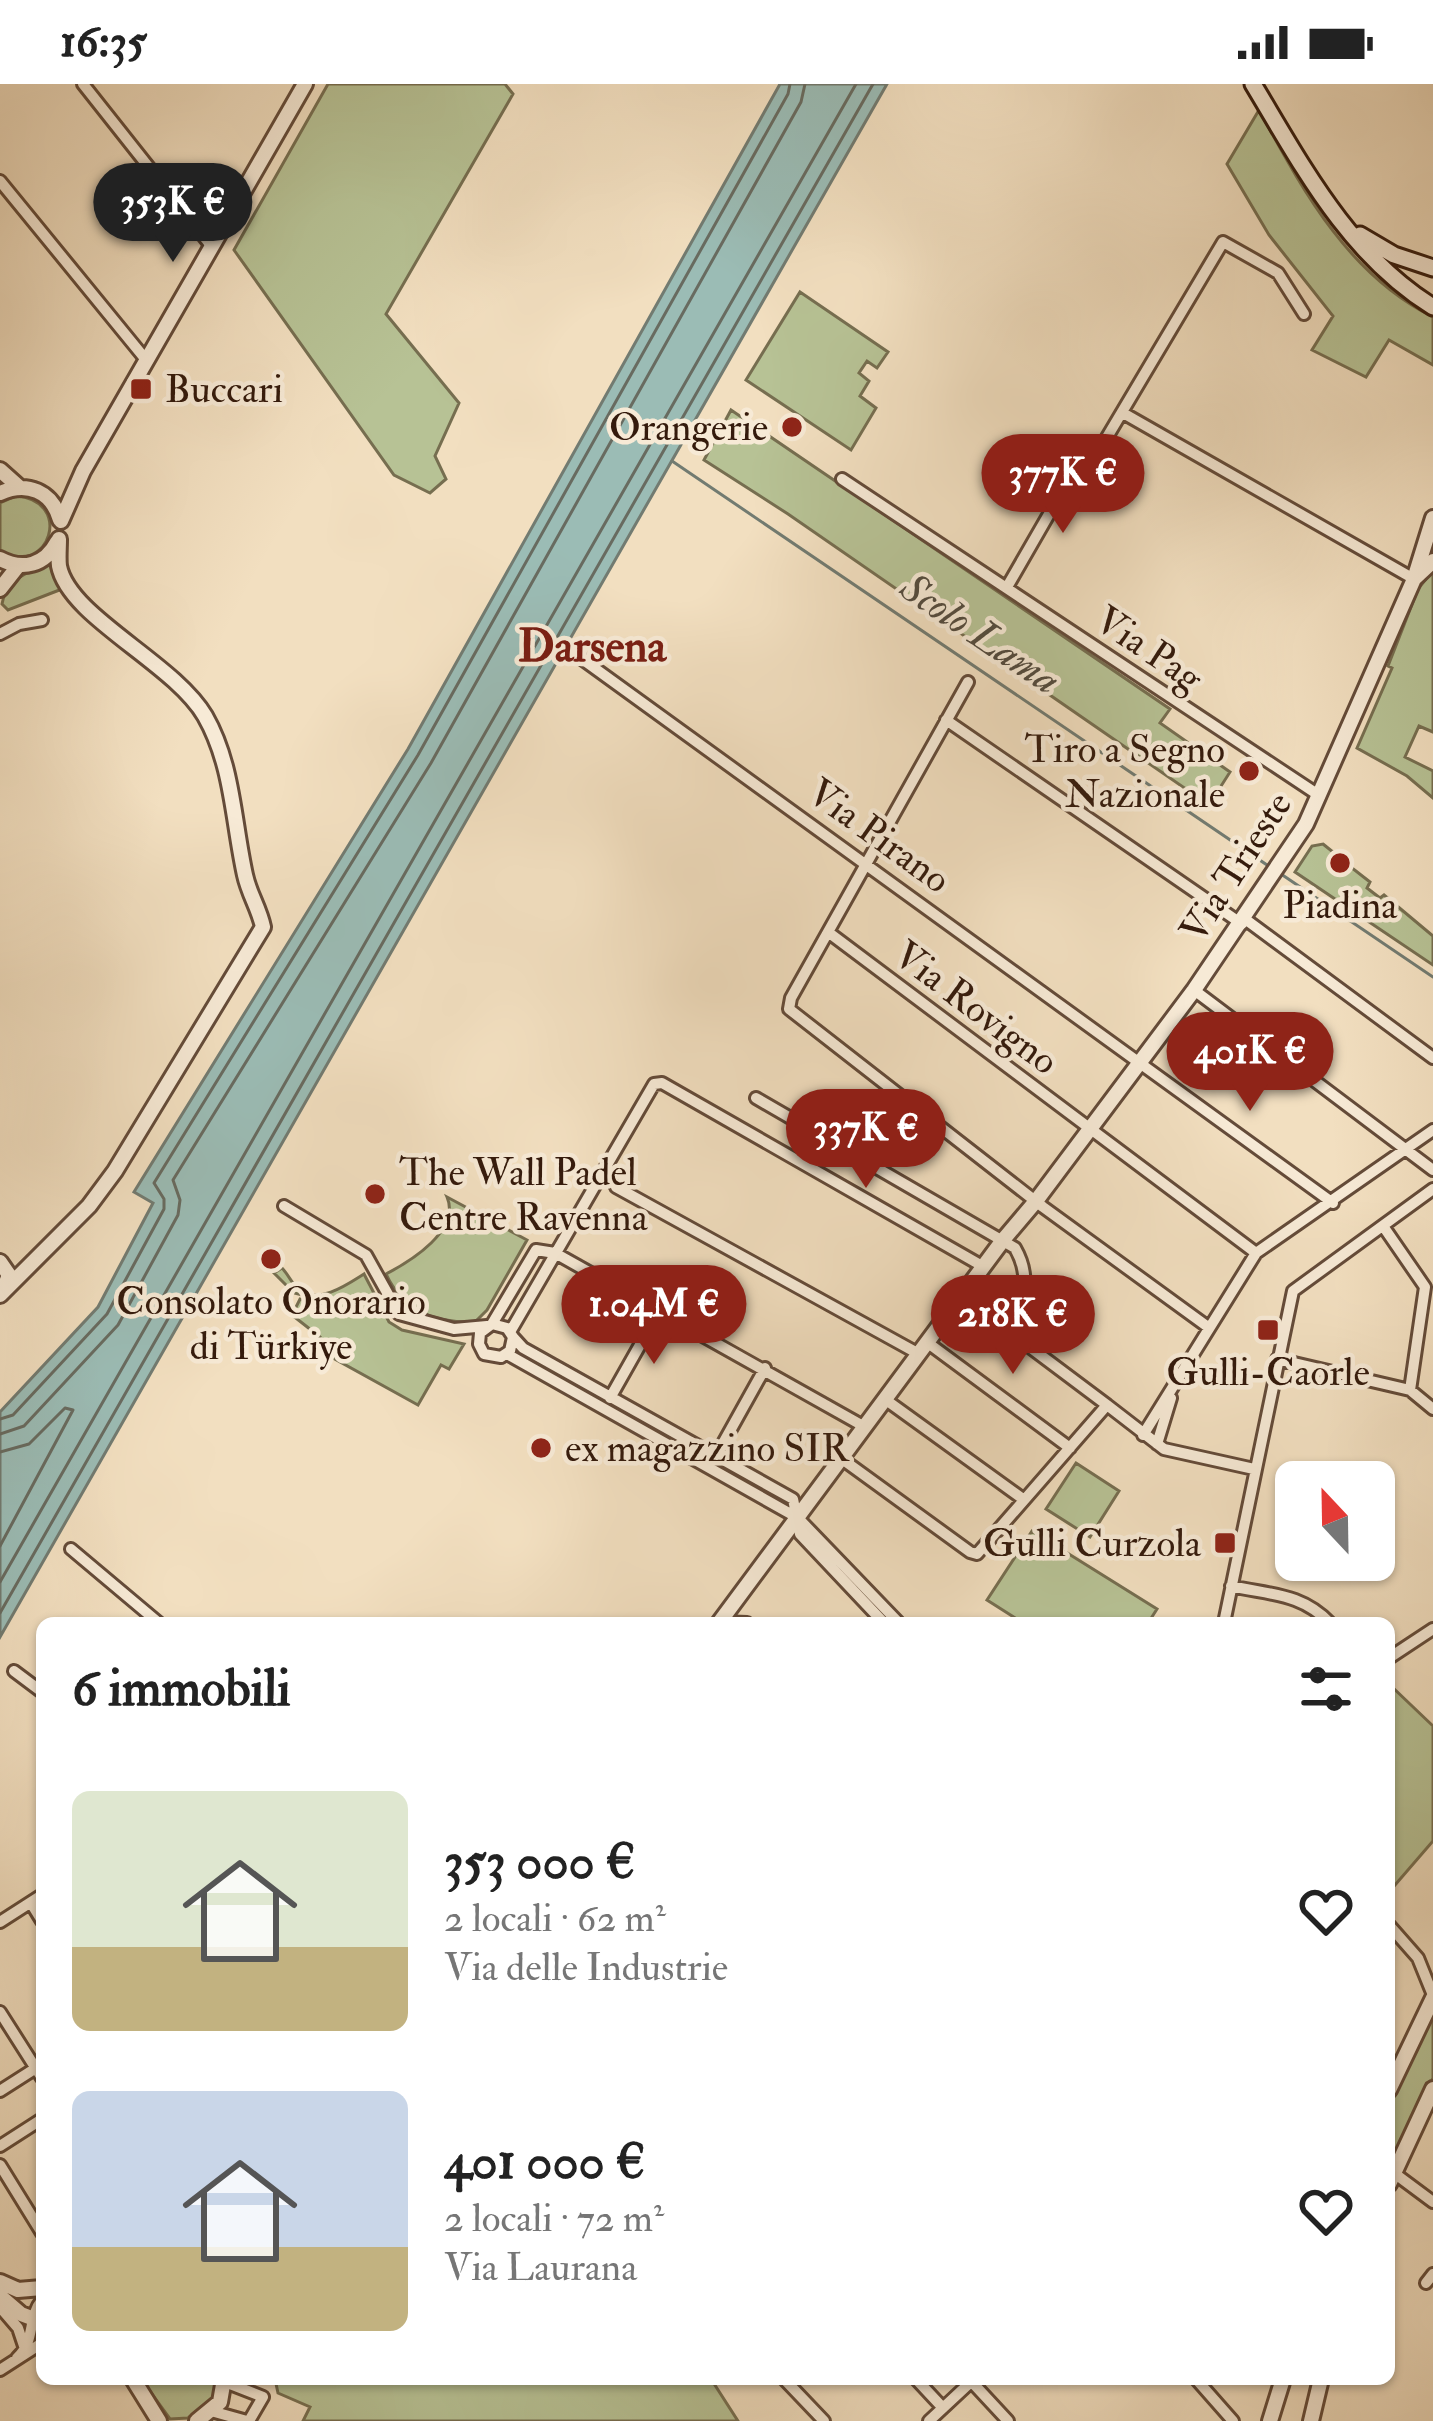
<!DOCTYPE html>
<html lang="it">
<head>
<meta charset="utf-8">
<style>
  :root { --surface:#fff; --page:#f6f6f6; --text:#222; --muted:#767676; --accent:#8f2418 }
  body { margin:0; font-family:"IM FELL Double Pica",serif; background:var(--page); color:var(--text); height:100vh; display:flex; flex-direction:column; font-size:45px; white-space:nowrap }
  * { box-sizing:border-box; margin:0 }
  p { font-size:39px; color:var(--muted) }
  .icon { flex:none; width:66px; height:66px; fill:none; stroke:currentColor; stroke-width:2; stroke-linecap:round; stroke-linejoin:round }
  .map { position:relative; flex:1; overflow:hidden }
  .side { position:absolute; left:36px; top:1533px; width:1359px; height:768px; display:flex; flex-direction:column; background:var(--surface); border-radius:18px; box-shadow:0 3px 9px #0004 }
  .side>* { flex:none }
  .needle { width:78px; rotate:338deg }
  .buttons { position:absolute; left:1275px; top:1377px; display:grid; gap:24px }
  .buttons a { display:grid; place-items:center; width:120px; height:120px; border-radius:18px; background:var(--surface); box-shadow:0 3px 9px #0004; font-size:60px }
  .price { position:absolute; translate:-50% -102px; padding:0 27px; border-radius:42px; background:var(--accent); color:#fff; font-size:39px; line-height:78px; filter:drop-shadow(0 3px 6px #0008) }
  .price::after { content:''; position:absolute; left:50%; top:72px; width:36px; height:27px; margin-left:-18px; background:inherit; clip-path:polygon(0 0,100% 0,50% 100%) }
  .price.on { background:#222; color:#fff }
  ul { padding:0; list-style:none }
  li { display:flex; align-items:center; gap:36px; height:300px; padding:0 36px }
  li span { display:grid; place-items:center; flex:none; width:336px; height:240px; border-radius:18px; color:#555 }
  li>.icon { margin-inline-start:auto }
  span .icon { width:144px; height:144px; fill:#fffc; stroke-width:1 }
  li b { font-size:51px }
  h2 { display:flex; justify-content:space-between; align-items:center; height:144px; padding:0 36px; font-size:51px }
  .status { display:flex; justify-content:space-between; align-items:center; height:84px; padding:0 60px; background:var(--surface); direction:ltr }
  .status svg { height:33px; fill:currentColor }
  .map>svg:first-child { display:block }
  .green { fill:#b7c295; stroke:#766e50; stroke-width:3 }
  .water { fill:#9bbcb5; stroke:#727b71; stroke-width:3 }
  .lines { fill:none; stroke-linecap:round; stroke-linejoin:round }
  .shore { stroke:#686b60; stroke-width:3 }
  .stream { stroke:#727b71; stroke-width:3 }
  .minor-casing { stroke:#644b39; stroke-width:16 }
  .tertiary-casing { stroke:#644b39; stroke-width:20 }
  .secondary-casing { stroke:#341a0c; stroke-width:21 }
  .minor { stroke:#f7ead6; stroke-width:10 }
  .tertiary { stroke:#f7ead6; stroke-width:14 }
  .secondary { stroke:#f7ead6; stroke-width:15 }
  .poi-dot { fill:#8f2418; stroke:#f7ead6; stroke-width:4.5 }
  .labels { text-anchor:middle; dominant-baseline:central; stroke-width:9; stroke-linejoin:round; paint-order:stroke }
  .poi-label { font-size:39px; fill:#341a0c; stroke:#f7ead6; text-anchor:start }
  .street-label { font-size:39px; fill:#341a0c; stroke:#f7ead6 }
  .water-label { font-size:42px; font-style:italic; fill:#534b3f; stroke:#f7ead6 }
  .quarter-label { font-size:45px; font-weight:bold; fill:#7a1f14; stroke:#f7ead6 }
</style>
</head>
<body>
<div class="status"><b>16:35</b><svg viewBox="0 0 49 12"><path d="M0 12V9h3v3zM5 12V6h3v6zM10 12V3h3v9zM15 12V0h3v12zM26 1h20v11H26zM47 4h2v5h-2z"/></svg></div>
<div class="map">
<svg width="1433" height="2337" viewBox="0 0 1433 2337">
  <rect width="100%" height="100%" fill="#f2dfc0"/>
  <filter id="stains"><feTurbulence type="fractalNoise" baseFrequency=".00167" numOctaves="4"/><feColorMatrix values="0 0 0 0 .2 0 0 0 0 .09 0 0 0 0 .02 0 0 0 .5 -.17"/></filter>
  <radialGradient id="worn" r=".72"><stop offset=".6" stop-color="#630" stop-opacity="0"/><stop offset="1" stop-color="#630" stop-opacity=".3"/></radialGradient>
  <path class="green" d="M328,0H505L513,10L386,230L459,319L435,372L446,395L430,409L394,391L234,166Z
    M1259,26C1303,106 1347,190 1433,233V281L1389,256L1366,293L1312,266L1333,232L1269,151L1227,80Z
    M800,208L888,268L877,284L867,277L859,289L869,297L860,312L876,324L851,366L746,296Z
    M731,326L1170,625L1160,639L1230,688L1209,721L788,430L704,376Z
    M16,412C74,416 50,495 0,467V419Z
    M53,474L62,505L8,526L2,520C7,490 33,490 53,474Z
    M1433,486V648L1419,642L1405,673L1433,687V714L1407,692L1357,664L1392,584L1388,582L1418,505Z
    M1323,760L1338,772L1331,782L1340,788L1347,780L1370,798L1367,804L1380,814L1384,811L1433,852V881L1295,788L1312,762Z
    M447,1113L527,1156L487,1226L475,1238C434,1239 403,1227 386,1190C411,1177 461,1146 447,1113Z
    M282,1184C288,1190 294,1203 300,1207C320,1220 348,1200 364,1190L389,1238L402,1246L464,1260L449,1285L441,1281L418,1321L315,1264L320,1253L292,1231L300,1215L327,1224L330,1218L294,1209L274,1189Z
    M1076,1379L1119,1407L1090,1453L1046,1425Z
    M1032,1447L1157,1525L1148,1539H1023L987,1516Z
    M1389,1600L1433,1642V1757L1389,1808Z
    M1433,1925V1994L1389,2085V2024Z
    M141,2295H217L216,2312L188,2334L170,2335Z
    M275,2295H711L738,2337H303L310,2323L278,2309Z"/>
  <path class="water" d="M780,0H887L0,1553V1328L98,1223L153,1119L134,1108L408,665Z"/>
  <g class="lines">
    <path class="shore" d="M0,1335L13,1331L107,1230L164,1125V1115L154,1099L418,671L788,10L790,0
      M0,1350L24,1342L118,1241L178,1131L180,1116L173,1096L431,679L801,18L805,0
      M0,1368L29,1360L65,1324L73,1326L0,1462
      M0,1498L856,0
      M0,1529L873,0"/>
    <path class="stream" d="M672,377L1273,785
      M1281,790L1433,893"/>
    <defs>
      <path id="minor" d="M83,0L212,163
        M0,97L147,277
        M1123,329L1414,495
        M1100,365L1223,158L1278,189L1304,230
        M842,395L1320,712
        M1007,503L1079,378
        M0,550L19,540L42,536
        M582,575L1333,1119
        M968,598L791,914L789,925L1043,1123L1208,1243
        M946,636L1242,840
        M1245,835L1433,974
        M828,848L1256,1169
        M1194,906L1433,1086
        M756,1014L1015,1164C1047,1220 990,1270 947,1234
        M616,1103L919,1270
        M284,1122L366,1171L399,1230L454,1245L487,1242
        M1383,1142L1425,1203L1410,1306
        M492,1240L507,1244L513,1253L510,1267L501,1273L484,1270L479,1260L480,1249L492,1240L536,1166L555,1169L865,1343
        M999,1240L1107,1321
        M510,1248L654,1000L662,999L984,1183
        M513,1253L523,1264L793,1415L800,1450L884,1539
        M928,1259L1070,1364
        M507,1270L798,1434L899,1539
        M1277,1275L1410,1306L1433,1325
        M610,1314L658,1229
        M886,1316L1023,1415
        M1143,1351L1256,1169L1433,1046
        M1157,1360L1171,1314
        M716,1372L765,1284
        M842,1375L970,1468L977,1470L1107,1321L1164,1365L1254,1385
        M71,1465L159,1539
        M1231,1502C1271,1511 1301,1509 1330,1539
        M720,1538L747,1539
        M1224,1539L1293,1207L1433,1105
        M1389,1574L1433,1545
        M14,1587L42,1608
        M31,1819L42,1837
        M0,1838L42,1811
        M1389,1841L1418,1874L1433,1911
        M0,1928L42,1994
        M0,2007L36,1984
        M0,2062L42,2035
        M0,2081L42,2149
        M1394,2089L1433,2118
        M1426,2199L1433,2190
        M0,2223L18,2244L25,2265
        M17,2274C36,2257 27,2234 42,2216
        M0,2286L42,2259
        M784,2295L824,2337
        M916,2295L943,2324
        M1196,2295L1233,2337
        M970,2296L1008,2337
        M225,2298L263,2313L249,2337
        M211,2327L247,2337
        M929,2337L974,2295"/>
      <path id="tertiary" d="M0,386L19,403
        M0,409C27,397 52,407 60,436
        M61,437L83,387L305,0
        M0,475C23,487 45,481 57,458
        M1414,495L1433,477
        M0,505L18,482
        M0,1178L9,1191L3,1206
        M0,1211L89,1122L115,1087L263,843C259,824 249,810 245,791C233,737 233,681 205,632C173,578 69,533 59,482C58,474 59,464 59,455
        M719,1539L1003,1156L1036,1117L1194,906L1306,740L1414,495L1433,434
        M1389,2006L1433,1914
        M1389,2100L1433,2005
        M0,2198L18,2206L42,2204
        M0,2212L21,2230L42,2238
        M133,2295L159,2337
        M197,2337L220,2318L224,2295
        M1270,2337L1283,2295
        M1311,2337L1321,2295"/>
      <path id="secondary" d="M1253,0C1303,83 1348,170 1433,223
        M1360,151L1394,171L1433,184"/>
    </defs>
    <use href="#minor" class="minor-casing"/>
    <use href="#tertiary" class="tertiary-casing"/>
    <use href="#secondary" class="secondary-casing"/>
    <use href="#minor" class="minor"/>
    <use href="#tertiary" class="tertiary"/>
    <use href="#secondary" class="secondary"/>
  </g>
  <g class="poi-dot">
    <rect x="129" y="293" width="24" height="24" rx="6"/>
    <circle cx="792" cy="343" r="12"/>
    <circle cx="1249" cy="687" r="12"/>
    <circle cx="1340" cy="779" r="12"/>
    <circle cx="375" cy="1110" r="12"/>
    <circle cx="271" cy="1175" r="12"/>
    <rect x="1256" y="1234" width="24" height="24" rx="6"/>
    <circle cx="541" cy="1364" r="12"/>
    <rect x="1213" y="1447" width="24" height="24" rx="6"/>
  </g>
  <g class="labels">
    <g class="poi-label">
      <text x="165" y="305">Buccari</text>
      <text x="768" y="343" text-anchor="end">Orangerie</text>
      <text x="1225" y="665" text-anchor="end">Tiro a Segno<tspan x="1225" dy="45">Nazionale</tspan></text>
      <text x="1340" y="821" text-anchor="middle">Piadina</text>
      <text x="399" y="1088">The Wall Padel<tspan x="399" dy="45">Centre Ravenna</tspan></text>
      <text x="271" y="1217" text-anchor="middle">Consolato Onorario<tspan x="271" dy="45">di Türkiye</tspan></text>
      <text x="1268" y="1288" text-anchor="middle">Gulli-Caorle</text>
      <text x="565" y="1364">ex magazzino SIR</text>
      <text x="1201" y="1459" text-anchor="end">Gulli Curzola</text>
    </g>
    <g class="street-label">
      <text transform="translate(1149 565) rotate(34)">Via Pag</text>
      <text transform="translate(879 752) rotate(36)">Via Pirano</text>
      <text transform="translate(1236 783) rotate(-57)">Via Trieste</text>
      <text transform="translate(976 924) rotate(37)">Via Rovigno</text>
    </g>
    <g class="water-label">
      <text transform="translate(980 550) rotate(34)">Scolo Lama</text>
    </g>
    <g class="quarter-label">
      <text x="592" y="563">Darsena</text>
    </g>
  </g>
  <rect width="100%" height="100%" filter="url(#stains)"/>
  <rect width="100%" height="100%" fill="url(#worn)"/>
</svg>
<div class="buttons">
<a><svg class="needle" viewBox="-14 -14 28 28"><path d="M0-13l5 13h-10z" fill="#e53935"/><path d="M0 13l5-13h-10z" fill="#767676"/></svg></a>
</div>
<b class="price on" style="left:173px;top:181px">353K €</b>
<b class="price" style="left:1063px;top:452px">377K €</b>
<b class="price" style="left:1250px;top:1030px">401K €</b>
<b class="price" style="left:866px;top:1107px">337K €</b>
<b class="price" style="left:654px;top:1283px">1.04M €</b>
<b class="price" style="left:1013px;top:1293px">218K €</b>
<section class="side">
<h2>6 immobili<svg class="icon" aria-label="filters" viewBox="0 0 24 24"><path d="M4 7h16M4 17h16"/><circle cx="9" cy="7" r="2"/><circle cx="15" cy="17" r="2"/></svg></h2>
<ul>
<li><span style="background:linear-gradient(#dfe7d0 65%,#c2b280 0)"><svg class="icon" aria-label="home" viewBox="0 0 24 24"><path d="M3 11l9-7 9 7M6 9v11h12V9"/></svg></span><div><b>353 000 €</b><p>2 locali · 62 m²</p><p>Via delle Industrie</p></div><svg class="icon" aria-label="heart" viewBox="0 0 24 24"><path d="M12 20l-8-8c-3-5 5-10 8-4 3-6 11-1 8 4z"/></svg></li>
<li><span style="background:linear-gradient(#c9d6e8 65%,#c2b280 0)"><svg class="icon" aria-label="home" viewBox="0 0 24 24"><path d="M3 11l9-7 9 7M6 9v11h12V9"/></svg></span><div><b>401 000 €</b><p>2 locali · 72 m²</p><p>Via Laurana</p></div><svg class="icon" aria-label="heart" viewBox="0 0 24 24"><path d="M12 20l-8-8c-3-5 5-10 8-4 3-6 11-1 8 4z"/></svg></li>
</ul>
</section>
</div>
</body>
</html>
